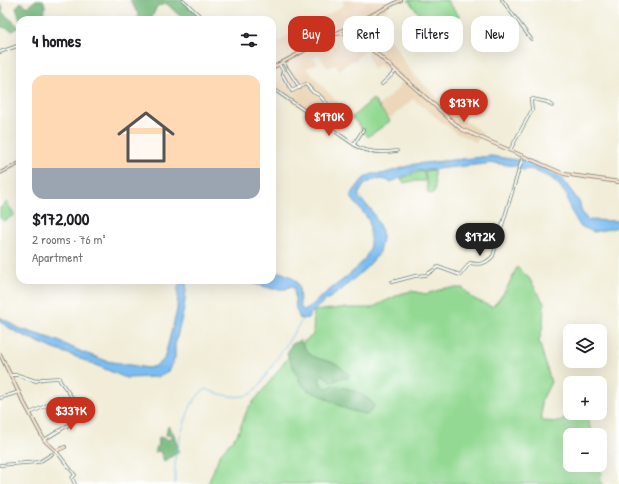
<!DOCTYPE html>
<html lang="en">
<head>
<meta charset="utf-8">
<style>
  :root { --surface:#fff; --page:#f6f6f6; --text:#202124; --muted:#757577; --accent:#c8321e }
  body { margin:0; font-family:"Patrick Hand",sans-serif; background:var(--page); color:var(--text); height:100vh; display:flex; flex-direction:column; font-size:15px; white-space:nowrap }
  * { box-sizing:border-box; margin:0 }
  p { font-size:13px; color:var(--muted) }
  .icon { flex:none; width:22px; height:22px; fill:none; stroke:currentColor; stroke-width:2; stroke-linecap:round; stroke-linejoin:round }
  .map { position:relative; flex:1; overflow:hidden }
  .panel { position:absolute; left:16px; top:16px; width:260px; height:268px; display:flex; flex-direction:column; background:var(--surface); border-radius:12px; box-shadow:0 4px 16px #0002 }
  .panel>* { flex:none }
  .top-card { position:absolute; left:288px; top:16px; width:271px; height:36px; display:flex; gap:8px }
  .buttons { position:absolute; left:563px; top:324px; display:grid; gap:8px }
  .buttons a { display:grid; place-items:center; width:44px; height:44px; border-radius:8px; background:var(--surface); box-shadow:0 4px 16px #0002; font-size:20px }
  .price { position:absolute; translate:-50% -34px; padding:0 9px; border-radius:14px; background:var(--accent); color:#fff; font-size:13px; line-height:26px; filter:drop-shadow(0 1px 2px #0008) }
  .price::after { content:''; position:absolute; left:50%; top:24px; width:12px; height:9px; margin-left:-6px; background:inherit; clip-path:polygon(0 0,100% 0,50% 100%) }
  .price.active { background:#222; color:#fff }
  ul { padding:0; list-style:none }
  li { display:grid; align-content:center; gap:8px; height:212px; padding:0 16px }
  li span { display:grid; place-items:center; height:124px; border-radius:12px; color:#555 }
  li>.icon { margin-inline-start:auto }
  span .icon { width:72px; height:72px; fill:#fffc; stroke-width:1 }
  li b { font-size:17px }
  h2 { display:flex; justify-content:space-between; align-items:center; height:48px; padding:0 16px; font-size:17px }
  .chip { padding:0 14px; border-radius:12px; background:var(--surface); box-shadow:0 4px 16px #0002; font-size:14px; line-height:36px }
  .chip.active { background:var(--accent); color:#fff }
  .map>svg:first-child { display:block }
  .built { fill:#ecd7ba }
  .green { fill:#93d993; stroke:#598b64 }
  .forest { fill:#76b97d; stroke:#4a7b58 }
  .water { fill:#7bbcf0; stroke:#4d7c92 }
  .lines { fill:none; stroke-linecap:round; stroke-linejoin:round }
  .stream { stroke:#7bbcf0; stroke-width:1 }
  .street-casing { stroke:#687b6d; stroke-width:3.5 }
  .secondary-casing { stroke:#687b6d; stroke-width:4 }
  .street { stroke:#fff; stroke-width:2 }
  .secondary { stroke:#fee3d2; stroke-width:2.5 }
</style>
</head>
<body>
<div class="map">
<svg width="619" height="484" viewBox="0 0 619 484">
  <rect width="100%" height="100%" fill="#fff"/>
  <filter id="ink" filterUnits="userSpaceOnUse"><feTurbulence type="fractalNoise" baseFrequency=".025" numOctaves="2"/><feDisplacementMap in="SourceGraphic" scale="8" xChannelSelector="R" yChannelSelector="G"/><feConvolveMatrix kernelMatrix="1 2 1 2 8 2 1 2 1" color-interpolation-filters="sRGB"/></filter>
  <filter id="wash" filterUnits="userSpaceOnUse"><feTurbulence type="fractalNoise" baseFrequency=".012" numOctaves="4" result="noise"/><feDisplacementMap in="SourceGraphic" scale="16" xChannelSelector="R" yChannelSelector="G"/><feGaussianBlur stdDeviation="0.9" result="paint"/><feColorMatrix in="noise" values="0 0 0 0 0 0 0 0 0 0 0 0 0 0 0 0 0 1.4 0 .05"/><feComposite in="paint" operator="in"/></filter>
  <g filter="url(#wash)">
    <rect width="100%" height="100%" fill="#f1edd8"/>
    <path class="built" d="M342,0H384L389,8L372,22L397,47L404,62L414,75L457,116L483,133L476,142L456,133L413,99L388,120L378,106L399,88L398,87L402,82L379,64L373,70L366,49L355,61L353,60L339,70L335,65L327,68L319,54L311,59L316,60L317,64L306,68L353,119L334,131L301,107L272,89V68L274,67L272,64V48L292,32L310,20L315,22L344,5Z"/>
    <path class="green" d="M408,0H447L460,17L435,34Z
      M373,99L390,121L368,137L352,117Z
      M434,170L435,192L431,194L428,193L425,171Z
      M424,171L425,181H413L404,183L401,179L418,172Z
      M7,202L14,215L4,221L0,218V208Z
      M517,267L529,278L544,303L543,326L539,341L551,382L541,402L542,421L560,422L570,413H585L593,435H570V465H600V457L601,482L604,484H208L220,454L237,435L248,408L268,384L295,348L313,335L314,311L340,308H371L400,294L411,291L426,294L446,288H463L474,299L492,307C504,296 510,282 517,267Z"/>
    <path class="forest" d="M36,0H43C48,9 43,13 38,20H20L16,8L21,2L27,7Z
      M130,0H182L204,20H184L167,4L157,6L151,20H137L138,14Z
      M0,4L3,7L2,12L16,24L19,27L13,31L0,26Z
      M300,340C313,363 315,355 336,364C341,366 346,372 350,376L347,379C339,376 339,380 332,382L323,375L320,377V382L325,388H328L333,385C349,388 362,392 374,404L373,409L367,415L346,409L322,396L307,390L300,382L287,354L291,345Z
      M168,426L174,434L179,452L164,461L160,451L155,452L158,444H160L158,443L159,437L170,440L171,436L166,435Z"/>
    <path class="water" d="M491,156L517,160L525,159L541,166L562,178L580,203L581,210L584,216L589,220L619,221V227L594,232L580,226L570,209L567,196L559,185L551,178L531,169L522,170L515,166L494,163L426,170L416,171L391,182L383,179L373,180L364,185L358,195L359,199L371,209L382,231V239L379,252L377,256L365,269L340,291L322,303L314,311L310,314L308,318L300,319L296,309L294,287L291,286L286,289H273L241,280H272V276L279,272C302,279 299,286 300,307L304,310H306C312,306 317,300 322,296C339,282 360,270 369,251C371,246 370,225 369,220L350,196L363,179L372,174H382L415,164Z
      M181,280H187L184,309L175,345V358L169,370L165,374L157,377L126,378L74,356L54,349L18,333L0,322V317L21,329L56,340L82,352L107,361L148,368L155,366L161,362L164,359L166,352L177,310L178,287Z"/>
    <g class="lines">
      <path class="stream" d="M358,193L365,204
        M175,484V459L182,430L191,405L200,393L206,389C218,394 237,400 250,394C253,393 256,388 259,386L303,319"/>
    </g>
  </g>
  <g filter="url(#ink)">
    <g class="lines">
      <defs>
        <path id="street" d="M183,0L204,20
          M502,0L531,39
          M0,52L20,45
          M283,62L300,88
          M279,64L283,71L282,74L292,91L306,84L313,92L319,95L338,116
          M382,84L395,72
          M272,88L359,148C372,153 383,153 397,151
          M354,144L363,130
          M510,150L532,110L531,100L533,99L547,102L552,106
          M392,282L415,276L426,275L438,267L460,275L470,263C479,265 486,264 493,256L523,156
          M10,375H18L36,381L42,379L59,378L60,381L85,415
          M0,398L19,392
          M30,413L63,398
          M44,440L78,419L92,412
          M56,451L75,475L72,478L75,484
          M0,465L39,462L52,454"/>
        <path id="secondary" d="M335,34L350,32L358,37L461,129L564,174L619,182
          M272,68L335,34L401,0
          M0,173L20,163
          M0,354L21,397L42,436L46,442L56,451L65,447"/>
      </defs>
      <use href="#street" class="street-casing"/>
      <use href="#secondary" class="secondary-casing"/>
      <use href="#street" class="street"/>
      <use href="#secondary" class="secondary"/>
    </g>
  </g>
</svg>
<div class="buttons">
<a><svg class="icon" aria-label="layers" viewBox="0 0 24 24"><path d="M12 4l9 5-9 5-9-5zM3 14l9 5 9-5"/></svg></a>
<a>+</a>
<a>−</a>
</div>
<b class="price" style="left:464px;top:123px">$137K</b>
<b class="price" style="left:329px;top:137px">$170K</b>
<b class="price active" style="left:480px;top:257px">$172K</b>
<b class="price" style="left:71px;top:431px">$337K</b>
<div class="top-card">
<a class="chip active">Buy</a>
<a class="chip">Rent</a>
<a class="chip">Filters</a>
<a class="chip">New</a>
</div>
<section class="panel">
<h2>4 homes<svg class="icon" aria-label="filters" viewBox="0 0 24 24"><path d="M4 7h16M4 17h16"/><circle cx="9" cy="7" r="2"/><circle cx="15" cy="17" r="2"/></svg></h2>
<ul>
<li><span style="background:linear-gradient(#ffd9b3 75%,#9aa5b1 0)"><svg class="icon" aria-label="home" viewBox="0 0 24 24"><path d="M3 11l9-7 9 7M6 9v11h12V9"/></svg></span><div><b>$172,000</b><p>2 rooms · 76 m²</p><p>Apartment</p></div></li>
</ul>
</section>
</div>
</body>
</html>
